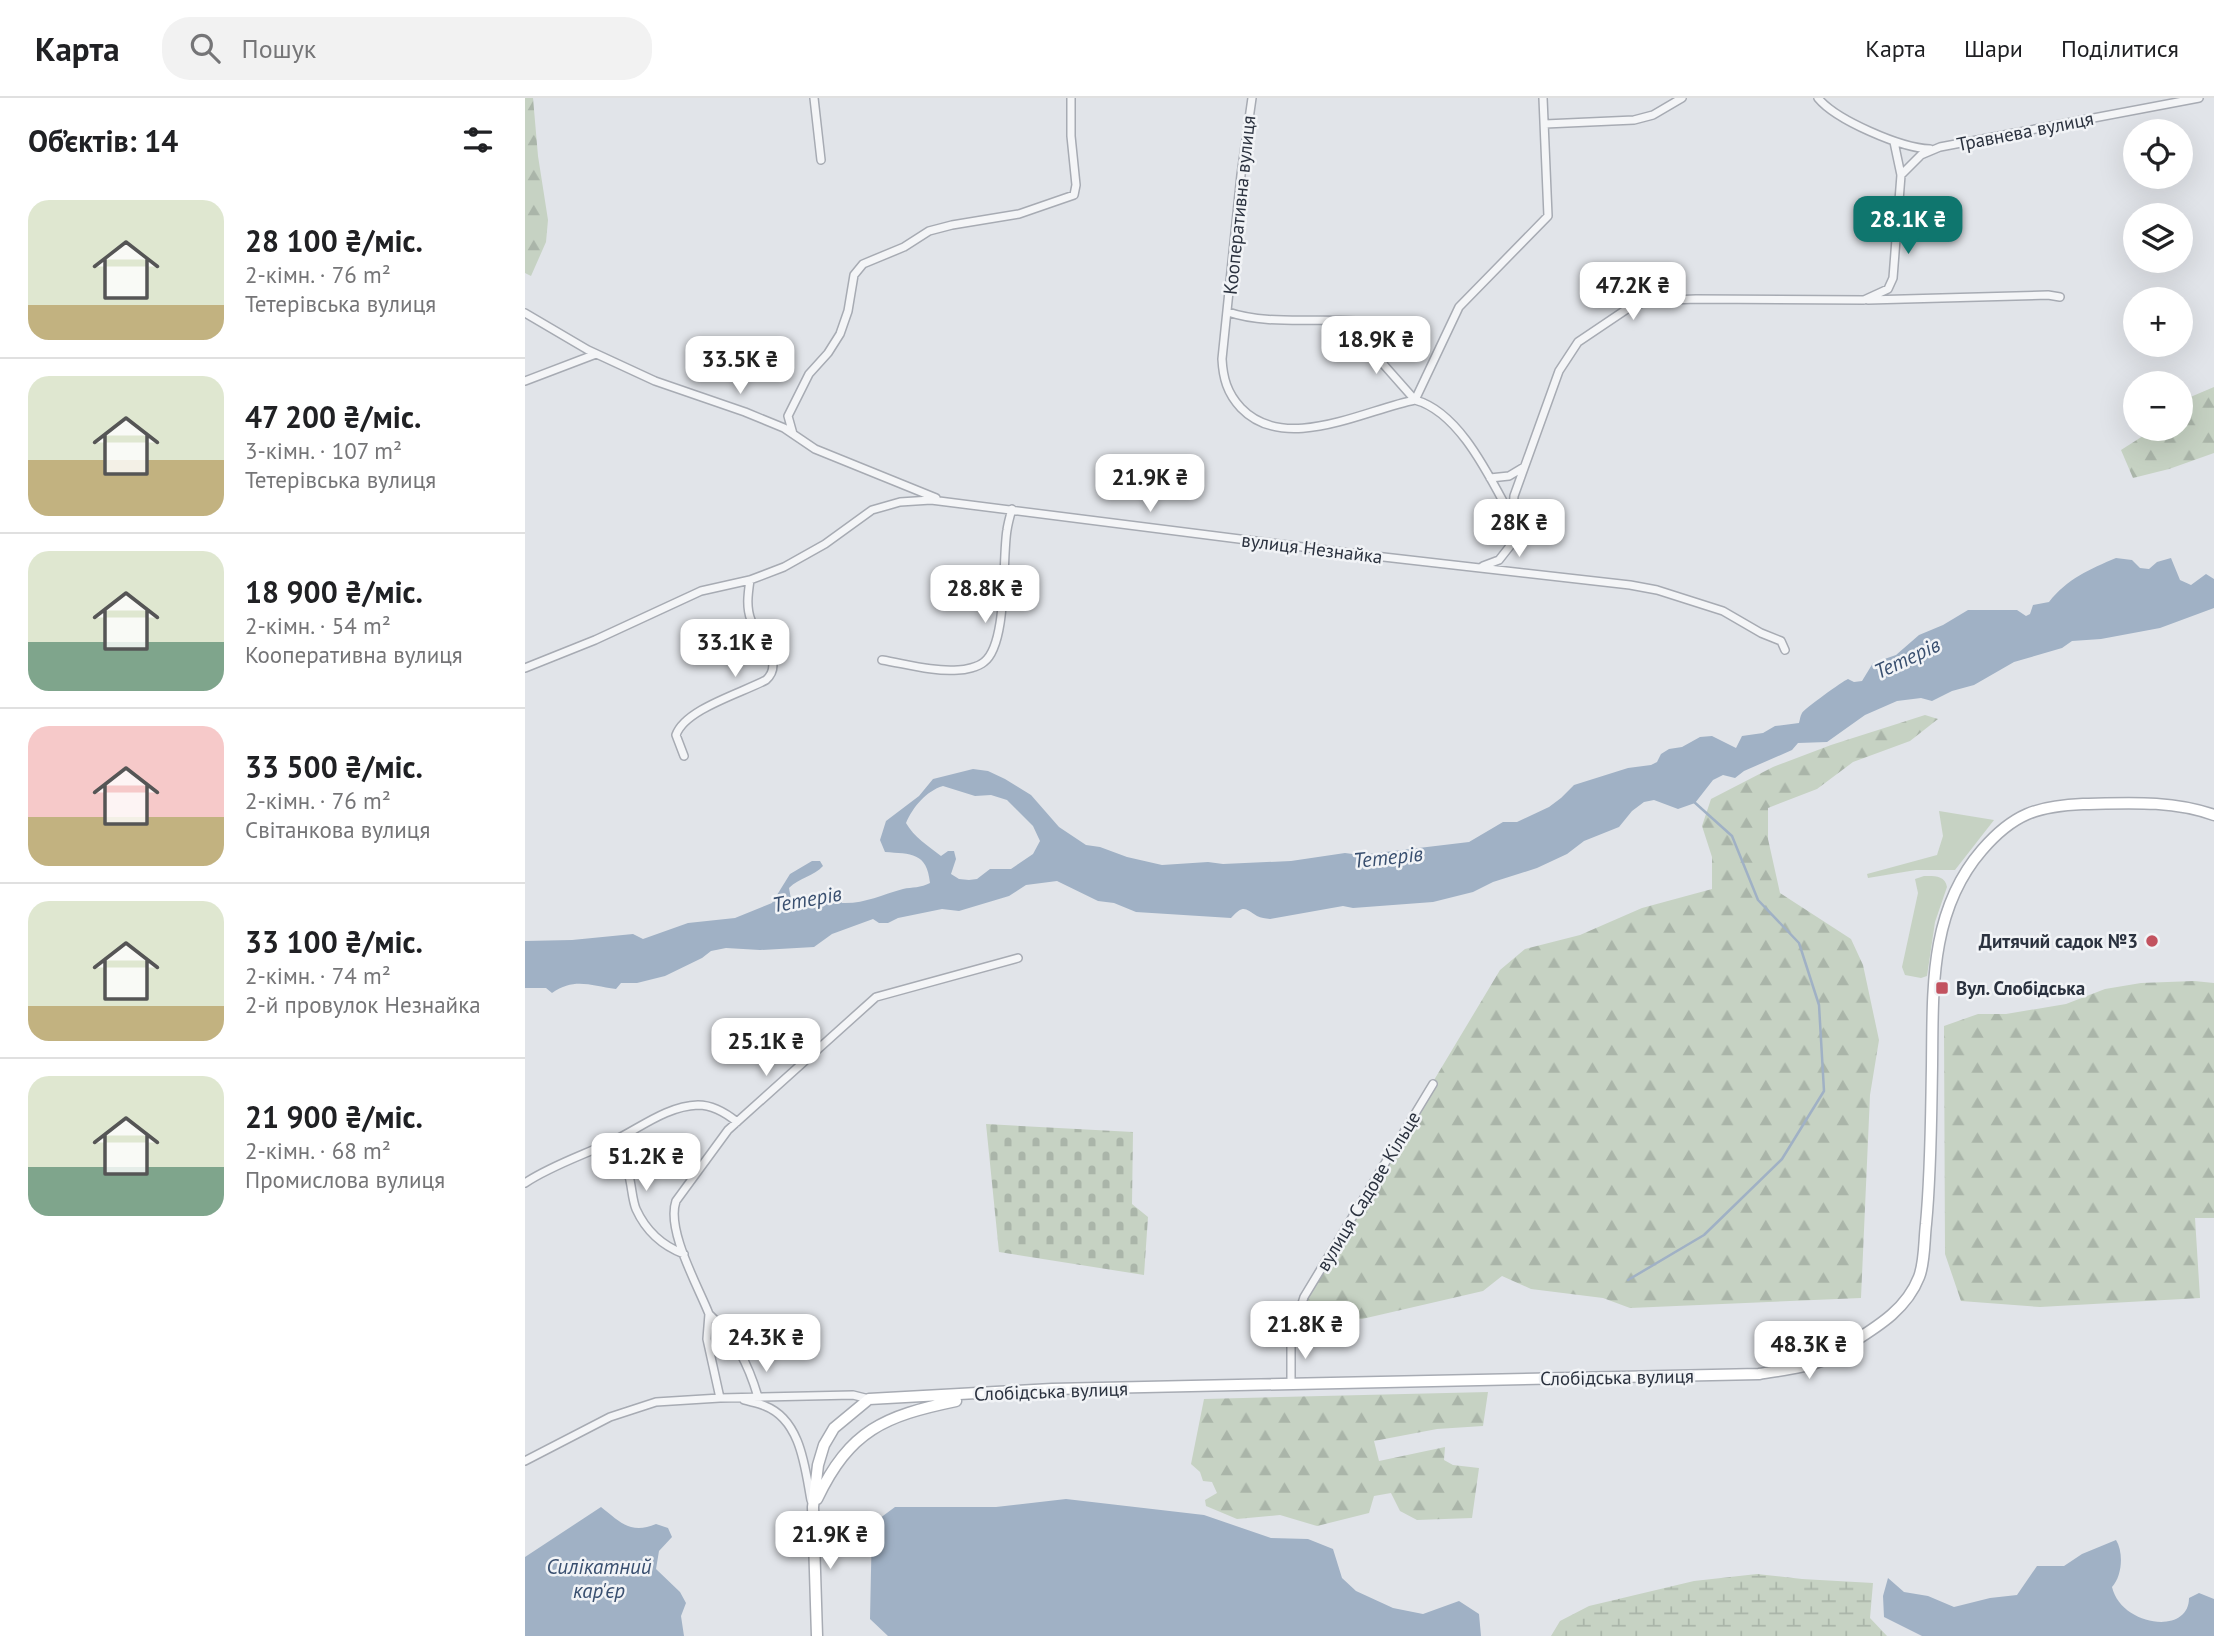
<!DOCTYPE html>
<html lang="uk">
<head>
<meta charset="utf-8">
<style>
  :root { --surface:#fff; --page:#f2f2f2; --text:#202124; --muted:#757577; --line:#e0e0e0; --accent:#0f766e }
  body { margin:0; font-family:"PT Sans",sans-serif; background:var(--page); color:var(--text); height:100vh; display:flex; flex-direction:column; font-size:26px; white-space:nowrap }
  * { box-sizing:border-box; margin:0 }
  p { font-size:23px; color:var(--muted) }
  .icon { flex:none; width:38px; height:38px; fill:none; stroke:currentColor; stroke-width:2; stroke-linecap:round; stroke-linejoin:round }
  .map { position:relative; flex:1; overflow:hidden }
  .details { display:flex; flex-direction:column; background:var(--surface); width:525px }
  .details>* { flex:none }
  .buttons { position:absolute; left:1598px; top:21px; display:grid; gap:14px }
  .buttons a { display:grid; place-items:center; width:70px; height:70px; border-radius:50%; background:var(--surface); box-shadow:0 7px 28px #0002; font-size:35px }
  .price { position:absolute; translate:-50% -60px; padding:0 16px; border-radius:14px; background:#fff; color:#222; font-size:23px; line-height:46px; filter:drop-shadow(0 2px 4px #0008) }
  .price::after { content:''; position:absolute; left:50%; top:42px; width:21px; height:16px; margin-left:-10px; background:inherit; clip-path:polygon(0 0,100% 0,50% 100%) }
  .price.active { background:var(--accent); color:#fff }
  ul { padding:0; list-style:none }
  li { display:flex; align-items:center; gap:21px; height:175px; padding:0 28px }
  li+li { border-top:2px solid var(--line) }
  li span { display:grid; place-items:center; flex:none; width:196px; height:140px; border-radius:21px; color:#555 }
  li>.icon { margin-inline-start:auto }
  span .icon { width:84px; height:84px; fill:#fffc; stroke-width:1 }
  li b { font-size:30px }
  h2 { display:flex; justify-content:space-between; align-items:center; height:84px; padding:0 28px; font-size:30px }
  header { display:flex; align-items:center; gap:42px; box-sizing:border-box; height:98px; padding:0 35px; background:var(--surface); border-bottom:2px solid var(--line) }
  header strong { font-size:33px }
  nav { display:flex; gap:38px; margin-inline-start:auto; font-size:24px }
  .search { width:490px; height:63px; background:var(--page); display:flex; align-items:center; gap:18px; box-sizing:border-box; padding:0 24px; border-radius:28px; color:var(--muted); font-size:26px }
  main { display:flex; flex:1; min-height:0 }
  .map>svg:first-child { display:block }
  .green { fill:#c6d2c3 }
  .forest { fill:url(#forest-firs) }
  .wetland { fill:url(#wetland-marsh) }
  .cemetery { fill:url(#cemetery-stones) }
  .water { fill:#a0b1c5; fill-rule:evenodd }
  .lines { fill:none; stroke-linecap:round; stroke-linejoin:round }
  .stream { stroke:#a0b1c5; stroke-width:2.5 }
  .street-casing { stroke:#a7abb3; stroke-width:10 }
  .secondary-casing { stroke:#a7abb3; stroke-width:13 }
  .street { stroke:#f4f5f7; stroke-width:7 }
  .secondary { stroke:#fff; stroke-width:10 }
  .poi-dot { fill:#c2525f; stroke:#f1f3f6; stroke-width:2.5 }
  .labels { text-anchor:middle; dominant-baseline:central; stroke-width:5; stroke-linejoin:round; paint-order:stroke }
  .street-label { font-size:19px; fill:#2b323f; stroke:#f1f3f6 }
  .poi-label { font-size:19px; font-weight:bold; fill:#2b323f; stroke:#f1f3f6; text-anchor:end }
  .water-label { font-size:21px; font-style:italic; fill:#394f6f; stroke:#f1f3f6 }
</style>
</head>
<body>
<header>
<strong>Карта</strong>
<div class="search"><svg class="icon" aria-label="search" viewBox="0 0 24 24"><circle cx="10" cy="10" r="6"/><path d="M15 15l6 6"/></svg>Пошук</div>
<nav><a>Карта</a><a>Шари</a><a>Поділитися</a></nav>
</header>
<main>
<section class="details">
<h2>Об’єктів: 14<svg class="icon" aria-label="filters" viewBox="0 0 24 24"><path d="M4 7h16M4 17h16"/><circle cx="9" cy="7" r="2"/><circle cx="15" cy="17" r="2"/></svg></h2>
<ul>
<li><span style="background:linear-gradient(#dfe7d0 75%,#c2b280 0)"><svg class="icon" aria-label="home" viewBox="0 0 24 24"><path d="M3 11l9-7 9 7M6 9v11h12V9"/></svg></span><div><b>28 100 ₴/міс.</b><p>2-кімн. · 76 m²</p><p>Тетерівська вулиця</p></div></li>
<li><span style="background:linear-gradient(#dfe7d0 60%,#c2b280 0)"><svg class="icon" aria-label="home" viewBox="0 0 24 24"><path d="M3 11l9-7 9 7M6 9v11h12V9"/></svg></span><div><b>47 200 ₴/міс.</b><p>3-кімн. · 107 m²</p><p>Тетерівська вулиця</p></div></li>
<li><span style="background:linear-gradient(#dfe7d0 65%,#7fa58c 0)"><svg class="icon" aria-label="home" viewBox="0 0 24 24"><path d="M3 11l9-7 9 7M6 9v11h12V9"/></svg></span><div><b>18 900 ₴/міс.</b><p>2-кімн. · 54 m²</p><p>Кооперативна вулиця</p></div></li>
<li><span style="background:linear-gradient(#f6c9c9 65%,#c2b280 0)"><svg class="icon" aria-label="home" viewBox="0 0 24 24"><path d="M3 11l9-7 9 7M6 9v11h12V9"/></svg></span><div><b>33 500 ₴/міс.</b><p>2-кімн. · 76 m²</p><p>Світанкова вулиця</p></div></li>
<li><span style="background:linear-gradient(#dfe7d0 75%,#c2b280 0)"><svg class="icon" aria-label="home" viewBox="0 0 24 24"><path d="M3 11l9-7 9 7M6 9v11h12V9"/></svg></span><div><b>33 100 ₴/міс.</b><p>2-кімн. · 74 m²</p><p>2-й провулок Незнайка</p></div></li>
<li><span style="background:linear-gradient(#dfe7d0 65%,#7fa58c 0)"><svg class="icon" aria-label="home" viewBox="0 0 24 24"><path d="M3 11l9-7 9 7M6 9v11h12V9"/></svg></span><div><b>21 900 ₴/міс.</b><p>2-кімн. · 68 m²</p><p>Промислова вулиця</p></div></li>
</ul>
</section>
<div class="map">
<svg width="1689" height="1538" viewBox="0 0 1689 1538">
  <defs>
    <pattern id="forest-firs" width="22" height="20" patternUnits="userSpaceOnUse" patternTransform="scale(1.75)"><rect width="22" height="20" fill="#c6d2c3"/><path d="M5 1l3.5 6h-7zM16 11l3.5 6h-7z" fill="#aab5a9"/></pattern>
    <pattern id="wetland-marsh" width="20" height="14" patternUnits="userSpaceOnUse" patternTransform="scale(1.75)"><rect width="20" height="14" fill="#c6d2c3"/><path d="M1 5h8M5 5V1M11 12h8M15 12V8" fill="none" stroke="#aab5a9"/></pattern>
    <pattern id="cemetery-stones" width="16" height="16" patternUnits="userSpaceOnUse" patternTransform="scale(1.75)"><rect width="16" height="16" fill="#c6d2c3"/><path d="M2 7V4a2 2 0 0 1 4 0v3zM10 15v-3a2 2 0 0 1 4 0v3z" fill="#aab5a9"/></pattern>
  </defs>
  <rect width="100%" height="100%" fill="#e1e4e9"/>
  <path class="green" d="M1414,713L1469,722L1430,772H1391L1343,780L1342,776L1412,757L1418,738Z
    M1399,778C1409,778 1420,777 1422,789L1410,824L1402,878L1396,880L1380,877L1377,869L1393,795L1390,781Z"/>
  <path class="forest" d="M0,0H8L13,58L23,122L21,144L6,178L0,175Z
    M1689,289V355L1644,371L1608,380L1596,352L1629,331H1656V303Z
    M1400,617L1413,621L1385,643L1328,664L1292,691L1243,710V741L1255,795L1326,841L1338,867L1354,942L1345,997L1336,1200L1105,1210L1078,1200L1006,1191L977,1178L958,1193L837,1221H799L779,1199L975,872L1000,851L1055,837L1117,810L1187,791V759L1177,728L1186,701L1248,669L1306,647Z
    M1669,883L1689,885V1120H1670L1675,1200L1515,1209L1436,1203L1420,1156L1419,928L1453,916H1481L1541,906L1580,891L1616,885Z
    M963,1294L958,1328L912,1331L849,1343L854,1363L920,1349L919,1362L928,1367L954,1370L947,1420L892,1422L875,1413L866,1395L849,1398L844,1415L792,1428L755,1417L712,1421L681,1408L680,1402L692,1395L687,1384L678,1383L675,1374L666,1366L679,1301Z"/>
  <path class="wetland" d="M1232,1476L1277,1481L1348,1485L1345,1520L1362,1538H1026L1035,1523L1064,1508L1169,1483Z"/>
  <path class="cemetery" d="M461,1026L608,1034L607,1106L623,1119L619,1177L474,1154Z"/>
  <path class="water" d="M1591,460L1607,462L1615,470L1624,471L1632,464L1646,460L1655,482L1666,487L1681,476L1689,481V510L1635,530L1576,541L1547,543L1537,550L1489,564L1449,587L1427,593L1407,603L1396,600L1372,603L1340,617L1302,644L1273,645L1267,652L1219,673L1210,680L1198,677L1188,682L1170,705L1153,711L1129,702L1119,704L1107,713L1094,729L1059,743L1042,756L1012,770L968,784L948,794L908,804L828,810L818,808L745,821C740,820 736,820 732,818C720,811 719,806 706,820L611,814L589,805L573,803L532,783L501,787L484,798L434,813L417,811L373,820L363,825H354L348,821L307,836L289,849L235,852L201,850L186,853L177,860L140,878L112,885H96L91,891C66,888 50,879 27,895L21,890H0V843L47,842L108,836L118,841L163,825L210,820L247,805L265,776L287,763H295L298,768C289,778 274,780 264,790L266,801L268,803C278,801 285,802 294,801C301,801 305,798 313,798L317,805C339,806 356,797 378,791C387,789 396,790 405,785C402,754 386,756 360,754L355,742L361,723L394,698L408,681L448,671L463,673L480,681L506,697L534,729L561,747L575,749L602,759L637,767L683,764L698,766L766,763L820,755L835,757L944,744L978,724H992L1024,709L1036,700L1049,687L1103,670L1126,667L1132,664L1136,656L1144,651L1157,649L1175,639L1187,638L1211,650L1217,638L1238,635L1250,628L1274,625C1275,622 1275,618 1277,615C1279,611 1318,583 1323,581L1329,584L1337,583L1348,565L1371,557L1394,537L1418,527L1443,512H1492L1501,518L1505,516L1508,507L1524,504C1542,481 1565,471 1591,460ZM418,688L450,698L466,697L482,702L508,728L515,743L508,756L486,771H465L452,781L444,782L434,781L426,776L431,761L429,753H423L416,758C403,748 389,739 381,725C388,709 401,693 418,688Z
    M541,1401L679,1417L746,1440L783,1441L808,1451L817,1480L831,1493L868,1510L898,1516L934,1503L954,1516L956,1538H363L345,1521L347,1426L370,1409H471Z
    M76,1409C95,1424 106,1437 131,1426L143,1430L147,1439L134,1453L131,1471L155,1494L161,1505L156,1518L159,1538H0V1459Z
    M1591,1442C1599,1455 1597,1478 1587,1489C1596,1528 1664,1538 1664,1500L1674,1495L1689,1501V1538H1397L1359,1519L1358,1498L1363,1480L1379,1494L1403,1498L1429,1509L1465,1500L1492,1497L1512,1468H1539L1557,1456Z"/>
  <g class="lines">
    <path class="stream" d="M1103,1182L1179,1137L1257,1061L1299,993L1294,907L1274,845L1233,802L1207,738L1168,703"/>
    <defs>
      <path id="street" d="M289,0L296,62
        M727,0L716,77L697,261C698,280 702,295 716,310C760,356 839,312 890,302C935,314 965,380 986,418
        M1293,0C1311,22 1376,50 1405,51
        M1020,26L1109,22L1128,17L1157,0
        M1376,77L1396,57L1415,49L1674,0
        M1343,202L1523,197L1535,199
        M703,214C741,227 789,220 830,223L859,267L890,302L934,209L1023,118L1018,0
        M0,215L63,252L130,283L220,314L259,330L290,351L411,400
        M0,283L71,256
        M268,336L263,318L284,276L303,255L315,236L323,213L329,177L338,166L379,149L404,133L427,127L494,116L549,97L551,87L546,38V0
        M965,380L984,378L999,369
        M958,468L974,462L985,448L989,398L1034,273L1053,244L1102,211L1122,203L1171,201L1339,202L1363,191L1368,180L1376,77L1369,44
        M357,562C381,566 409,574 433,572C440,572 453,569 459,564C483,546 477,461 482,432C483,425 485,418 487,411
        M0,570L70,542L176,493L225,482L259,469L300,446L347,412L375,404L406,402L841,457L1105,487L1132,492L1198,513L1236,535L1256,543L1260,552
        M159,658L151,637C160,611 217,595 241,582C261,564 232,540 226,522C221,509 223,496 225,482
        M85,1044C93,1055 101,1065 104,1078C107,1089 107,1101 111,1111C121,1133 138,1148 159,1156
        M0,1085C27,1067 59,1057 88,1043C115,1030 142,1008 173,1007C187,1007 201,1015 212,1024
        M184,1216C173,1188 141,1132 151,1103L203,1032L351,899L493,860
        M766,1286V1241L779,1199L908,986
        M195,1300L182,1241L184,1216C210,1240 223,1265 233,1299
        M219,1302C226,1304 234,1305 240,1308C276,1322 280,1370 286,1402
        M0,1363L85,1319L131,1304L195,1300L328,1297L344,1301"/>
      <path id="secondary" d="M292,1401C325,1332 359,1318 431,1303
        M292,1538L288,1409L293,1367L299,1347L309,1330L344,1301L527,1291L1234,1276C1256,1272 1281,1270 1301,1261C1310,1257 1319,1250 1328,1244C1355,1227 1382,1210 1394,1179C1400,1164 1399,1142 1401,1126C1406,1074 1406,1021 1407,968C1408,892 1404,813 1457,752C1488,716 1512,708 1558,706C1603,705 1647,702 1689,717"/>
    </defs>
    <use href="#street" class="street-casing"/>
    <use href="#secondary" class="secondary-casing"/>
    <use href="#street" class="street"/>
    <use href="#secondary" class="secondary"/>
  </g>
  <g class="poi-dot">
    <circle cx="1627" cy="843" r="7"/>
    <rect x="1410" y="883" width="14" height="14" rx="3.5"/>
  </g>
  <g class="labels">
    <g class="street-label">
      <text transform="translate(1500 33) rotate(-11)">Травнева вулиця</text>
      <text transform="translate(714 107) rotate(-84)">Кооперативна вулиця</text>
      <text transform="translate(787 450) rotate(7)">вулиця Незнайка</text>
      <text transform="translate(843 1093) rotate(-59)">вулиця Садове Кільце</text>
      <text transform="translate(1092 1279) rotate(-1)">Слобідська вулиця</text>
      <text transform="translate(526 1293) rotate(-2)">Слобідська вулиця</text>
    </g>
    <g class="poi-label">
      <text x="1613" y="843">Дитячий садок №3</text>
      <text x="1431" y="890" text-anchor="start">Вул. Слобідська</text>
    </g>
    <g class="water-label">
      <text transform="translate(1382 560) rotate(-25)">Тетерів</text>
      <text transform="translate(863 759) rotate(-6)">Тетерів</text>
      <text transform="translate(282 801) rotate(-10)">Тетерів</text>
      <text x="74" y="1468">Силікатний<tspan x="74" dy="24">кар'єр</tspan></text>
    </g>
  </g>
</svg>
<div class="buttons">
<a><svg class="icon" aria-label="locate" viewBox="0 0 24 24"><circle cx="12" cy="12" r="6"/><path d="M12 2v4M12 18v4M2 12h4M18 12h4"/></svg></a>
<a><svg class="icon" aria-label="layers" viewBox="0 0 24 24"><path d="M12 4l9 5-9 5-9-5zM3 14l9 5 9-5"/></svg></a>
<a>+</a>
<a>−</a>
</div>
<b class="price active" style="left:1383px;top:158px">28.1K ₴</b>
<b class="price" style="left:1108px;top:224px">47.2K ₴</b>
<b class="price" style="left:851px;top:278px">18.9K ₴</b>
<b class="price" style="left:215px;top:298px">33.5K ₴</b>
<b class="price" style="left:625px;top:416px">21.9K ₴</b>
<b class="price" style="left:994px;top:461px">28K ₴</b>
<b class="price" style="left:460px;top:527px">28.8K ₴</b>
<b class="price" style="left:210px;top:581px">33.1K ₴</b>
<b class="price" style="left:241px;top:980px">25.1K ₴</b>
<b class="price" style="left:121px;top:1095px">51.2K ₴</b>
<b class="price" style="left:780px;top:1263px">21.8K ₴</b>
<b class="price" style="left:241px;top:1276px">24.3K ₴</b>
<b class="price" style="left:1284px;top:1283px">48.3K ₴</b>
<b class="price" style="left:305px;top:1473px">21.9K ₴</b>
</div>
</main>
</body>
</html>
